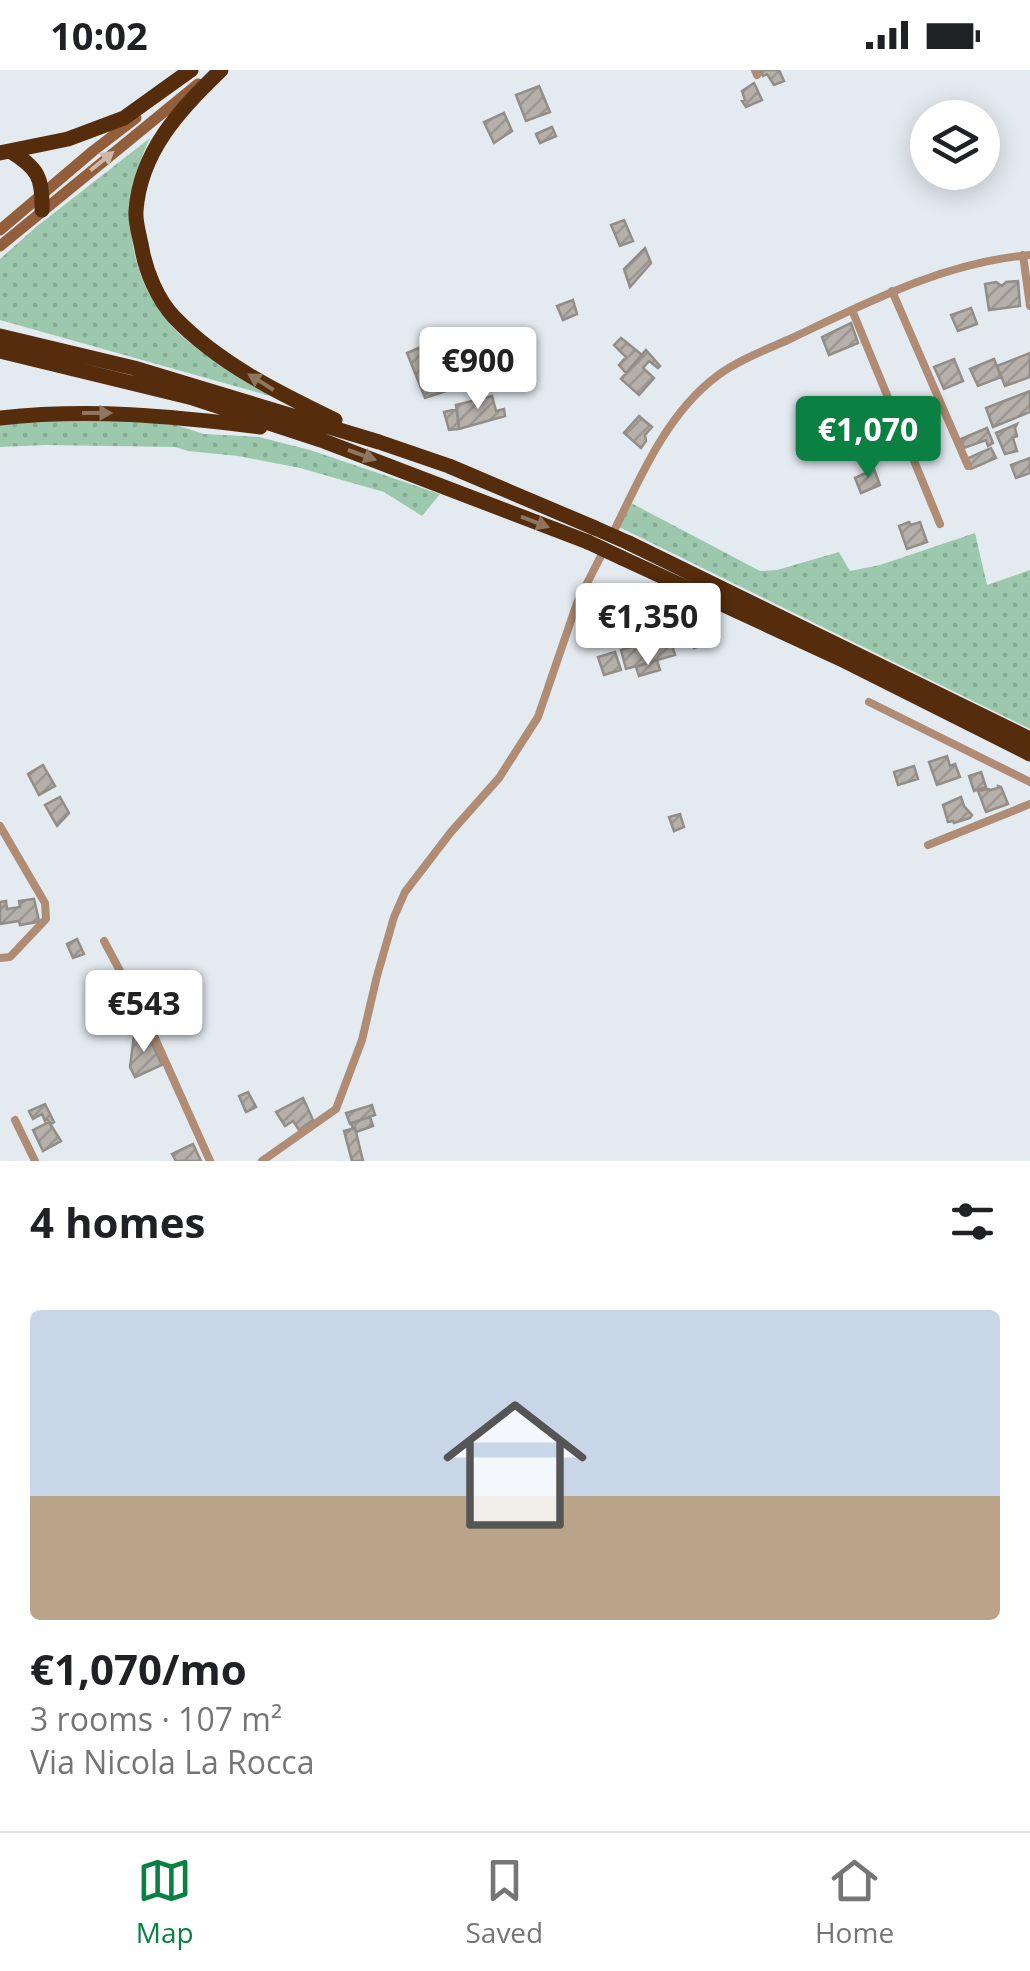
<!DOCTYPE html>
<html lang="en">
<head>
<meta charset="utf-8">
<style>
  :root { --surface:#fff; --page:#f2f2f2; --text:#202124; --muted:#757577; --line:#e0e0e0; --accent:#0b8043 }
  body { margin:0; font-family:"Open Sans",sans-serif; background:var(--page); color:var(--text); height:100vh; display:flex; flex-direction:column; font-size:38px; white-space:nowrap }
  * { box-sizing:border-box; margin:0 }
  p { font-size:32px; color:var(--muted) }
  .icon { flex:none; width:55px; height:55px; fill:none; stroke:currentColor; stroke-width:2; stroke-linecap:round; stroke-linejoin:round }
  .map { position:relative; height:1091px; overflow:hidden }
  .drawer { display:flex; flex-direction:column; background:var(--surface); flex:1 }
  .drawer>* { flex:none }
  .fabs { position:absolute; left:910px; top:30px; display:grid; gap:20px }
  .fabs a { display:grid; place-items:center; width:90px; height:90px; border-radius:50%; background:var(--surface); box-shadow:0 5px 25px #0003; font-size:50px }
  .price { position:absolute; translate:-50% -85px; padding:0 22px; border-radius:10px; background:#fff; color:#222; font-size:32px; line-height:65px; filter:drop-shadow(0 2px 5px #0008) }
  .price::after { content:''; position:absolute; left:50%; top:60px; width:30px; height:22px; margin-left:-15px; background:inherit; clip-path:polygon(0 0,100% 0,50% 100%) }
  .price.active { background:var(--accent); color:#fff }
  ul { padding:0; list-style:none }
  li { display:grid; align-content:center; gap:20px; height:530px; padding:0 30px }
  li+li { border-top:2px solid var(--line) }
  li span { display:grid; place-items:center; height:310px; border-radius:10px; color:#555 }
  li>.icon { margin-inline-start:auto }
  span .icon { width:180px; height:180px; fill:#fffc; stroke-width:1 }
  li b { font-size:42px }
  h2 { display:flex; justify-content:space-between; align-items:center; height:120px; padding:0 30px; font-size:42px }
  .status { display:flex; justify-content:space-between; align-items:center; height:70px; padding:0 50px; background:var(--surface); direction:ltr }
  .status svg { height:28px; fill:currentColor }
  .dock { display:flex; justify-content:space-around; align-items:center; height:140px; border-top:2px solid var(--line); background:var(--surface); font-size:28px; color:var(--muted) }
  .dock a { display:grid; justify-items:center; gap:5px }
  .dock .active { color:var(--accent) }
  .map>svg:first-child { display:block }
  .grass { fill:url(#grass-dots) }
  .building { fill:url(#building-hatch); stroke:#928d87; stroke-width:2.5 }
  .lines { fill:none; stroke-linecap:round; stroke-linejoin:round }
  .street { stroke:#b18c74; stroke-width:8 }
  .secondary { stroke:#925e3b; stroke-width:11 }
  .highway { stroke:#552c0c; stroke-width:15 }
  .highway-bridge { stroke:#552c0c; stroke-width:15 }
  .oneway { fill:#ceb7a7 }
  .oneway2 { fill:#907661 }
</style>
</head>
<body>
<div class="status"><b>10:02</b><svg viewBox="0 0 49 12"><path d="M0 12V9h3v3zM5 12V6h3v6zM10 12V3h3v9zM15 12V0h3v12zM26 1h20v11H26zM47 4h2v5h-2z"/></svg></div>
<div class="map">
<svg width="1030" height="1091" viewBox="0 0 1030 1091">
  <defs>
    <pattern id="grass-dots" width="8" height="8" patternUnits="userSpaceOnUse" patternTransform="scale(2.5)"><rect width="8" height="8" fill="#9cc9ae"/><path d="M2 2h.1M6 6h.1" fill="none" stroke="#85ab95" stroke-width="1.8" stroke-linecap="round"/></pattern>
    <pattern id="building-hatch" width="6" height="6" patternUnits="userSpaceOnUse" patternTransform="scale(2.5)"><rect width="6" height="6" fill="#b6b0aa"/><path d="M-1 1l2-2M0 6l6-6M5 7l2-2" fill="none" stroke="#9b9691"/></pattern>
  </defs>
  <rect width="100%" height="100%" fill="#e3eaf0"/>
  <path class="grass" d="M150,68C117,136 126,215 183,267C210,291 244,308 274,327L0,250V189L36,157Z
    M51,350H121L176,355L204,364L259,367L310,380L440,424L422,446L384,422L300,398L238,386L188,381L175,377L45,375L0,377V355Z
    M631,433L760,501L777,500L839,482L850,501L880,495L975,463L987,515L1030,500V659L619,457Z"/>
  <path class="building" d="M760,0H779L784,11L774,15L767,4L763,6Z
    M754,13L762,30L746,37L742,31L745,30L742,21Z
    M539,16L550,42L526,51L516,25Z
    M504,43L512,61L494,73L484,52Z
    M552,57L556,66L540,73L536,64Z
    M624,150L633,171L620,176L611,155Z
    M645,178L651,193L630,217L624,199Z
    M1018,211L1020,236L989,240L985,214L996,212L1002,216L1006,212Z
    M573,230L577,244L563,250L557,236Z
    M971,238L977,254L958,261L951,245Z
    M851,253L858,273L829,285L822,267Z
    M621,268L642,285L626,303L619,295L626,287L614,275Z
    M421,277L424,287L433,282L446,321L425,328L407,283Z
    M646,280L660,296L658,298L649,291L643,298L654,308L639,325L621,309Z
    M1030,283V307L1005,316L997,296Z
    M954,289L963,311L944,319L934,297Z
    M994,289L1001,307L978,316L970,299Z
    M490,291L494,306L485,309L484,304L472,305L469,297Z
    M1030,321V342L993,357L986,338Z
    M492,326L496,341L504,339L505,346L459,359L456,335Z
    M907,328L913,341L907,343L910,349L905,352L896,332Z
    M929,334L935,346L929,348L938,369L922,376L907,343Z
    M842,335L847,346L825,355L820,344Z
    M457,339L459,359L449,360L444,342Z
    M639,346L652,357L645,365L646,371L641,378L624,363Z
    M848,346L852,355L835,362L831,352Z
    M888,351L896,370L872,379L864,360Z
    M1017,354L1015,358L1017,366L1013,368L1017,381L1005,384L996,363Z
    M987,358L993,373L988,376L986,370L964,378L961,369Z
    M991,378L996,388L971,399L966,389Z
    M1030,388V403L1016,408L1011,395Z
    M874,399L880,415L861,423L855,408Z
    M909,452L911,455L920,452L927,472L907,479L899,456Z
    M674,538L677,549L665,553L675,585L626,599L621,580L644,573L639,558L652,555L650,546Z
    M694,545L702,571L698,572L699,576L694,578L685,548Z
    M615,582L621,600L604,605L598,587Z
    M657,590L660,600L639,606L636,597Z
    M947,686L950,696L955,694L960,707L937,715L929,692Z
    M43,695L55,716L39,725L28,704Z
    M914,696L918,709L898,715L894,702Z
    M981,702L986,717L974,721L969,706Z
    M998,716L1001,717L1008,734L986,742L978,721L989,719L990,720L998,718Z
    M60,727L69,743L57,756L45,735Z
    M961,727L964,736L972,745L970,748L954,753L953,751L948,752L943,735Z
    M680,744L684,757L674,761L669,747Z
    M34,829L39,851L37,852L20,855L19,851L0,854V832L6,831L7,839L20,837L19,831Z
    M77,869L84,884L73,888L67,874Z
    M146,961L162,995L135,1007L130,997L134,966Z
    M248,1022L256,1037L246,1042L239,1026Z
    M303,1028L313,1050L299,1060L293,1051L285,1056L276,1042Z
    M45,1034L54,1052L51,1054L47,1049L45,1051L42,1044L33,1049L29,1041Z
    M372,1035L375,1045L350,1054L346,1043Z
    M370,1047L373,1056L356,1062L355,1058L353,1059L351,1053Z
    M49,1052L61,1071L43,1081L33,1060Z
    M355,1058L356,1062L363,1091H352L344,1061Z
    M193,1074L201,1091H176L172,1084Z"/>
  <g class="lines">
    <path class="street" d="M755,0L757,5
      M1023,185L1030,236
      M892,221L968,396
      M852,240L940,454
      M612,465C639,410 666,344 717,306C738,290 768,279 792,268C868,232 945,192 1030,185
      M869,632L1030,712
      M928,775L1030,734
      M104,871L149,955L210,1091
      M0,888L10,887L46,849L45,833L0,756
      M15,1050L35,1091
      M262,1091L336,1039L362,970L377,906L394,847L405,822L451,762L499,708L538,647L577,533L605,478"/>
    <path class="secondary" d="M0,160L93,81L136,48
      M0,176L198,14"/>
    <path class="highway" d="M221,0C180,39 140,82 136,141C135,153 140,167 142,179C146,202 158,230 174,247C218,293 279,323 335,350
      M10,81C38,98 43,108 42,140
      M0,83L68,69L124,48L191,0
      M0,266L134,298L379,372L449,396L595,458
      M0,281L193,328L321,370L588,472
      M0,348C90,338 171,346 260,357
      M629,473L1030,669
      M622,488L845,591L1030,684"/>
    <path class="highway-bridge" d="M595,458L629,473
      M588,472L622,488"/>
  </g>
  <defs><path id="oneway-solid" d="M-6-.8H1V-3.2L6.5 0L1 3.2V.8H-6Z" transform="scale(2.5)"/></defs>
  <use class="oneway" href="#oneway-solid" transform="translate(102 91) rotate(-39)"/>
  <g class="oneway2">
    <use href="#oneway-solid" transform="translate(261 312) rotate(-148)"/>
    <use href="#oneway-solid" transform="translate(97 343)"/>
    <use href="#oneway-solid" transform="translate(362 385) rotate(20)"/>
    <use href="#oneway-solid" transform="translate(535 452) rotate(21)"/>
  </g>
</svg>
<div class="fabs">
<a><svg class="icon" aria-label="layers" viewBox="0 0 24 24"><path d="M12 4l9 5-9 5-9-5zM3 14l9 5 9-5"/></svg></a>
</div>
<b class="price" style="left:478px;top:342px">€900</b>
<b class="price active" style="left:868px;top:411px">€1,070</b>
<b class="price" style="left:648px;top:598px">€1,350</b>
<b class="price" style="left:144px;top:985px">€543</b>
</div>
<section class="drawer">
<h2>4 homes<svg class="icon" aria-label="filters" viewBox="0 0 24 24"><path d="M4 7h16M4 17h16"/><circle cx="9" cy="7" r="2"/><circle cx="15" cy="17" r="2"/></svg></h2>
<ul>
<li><span style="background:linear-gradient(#c9d6e8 60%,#b9a48a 0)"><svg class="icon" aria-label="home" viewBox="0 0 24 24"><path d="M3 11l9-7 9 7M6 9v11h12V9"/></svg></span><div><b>€1,070/mo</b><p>3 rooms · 107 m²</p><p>Via Nicola La Rocca</p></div></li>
</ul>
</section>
<nav class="dock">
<a class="active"><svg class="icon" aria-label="map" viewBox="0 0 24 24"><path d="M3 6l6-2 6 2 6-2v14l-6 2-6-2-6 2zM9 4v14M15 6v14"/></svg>Map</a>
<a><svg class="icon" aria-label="saved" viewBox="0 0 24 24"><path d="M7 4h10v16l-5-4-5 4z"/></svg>Saved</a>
<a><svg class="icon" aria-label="home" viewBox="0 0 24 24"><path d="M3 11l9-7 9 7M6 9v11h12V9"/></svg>Home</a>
</nav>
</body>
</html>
